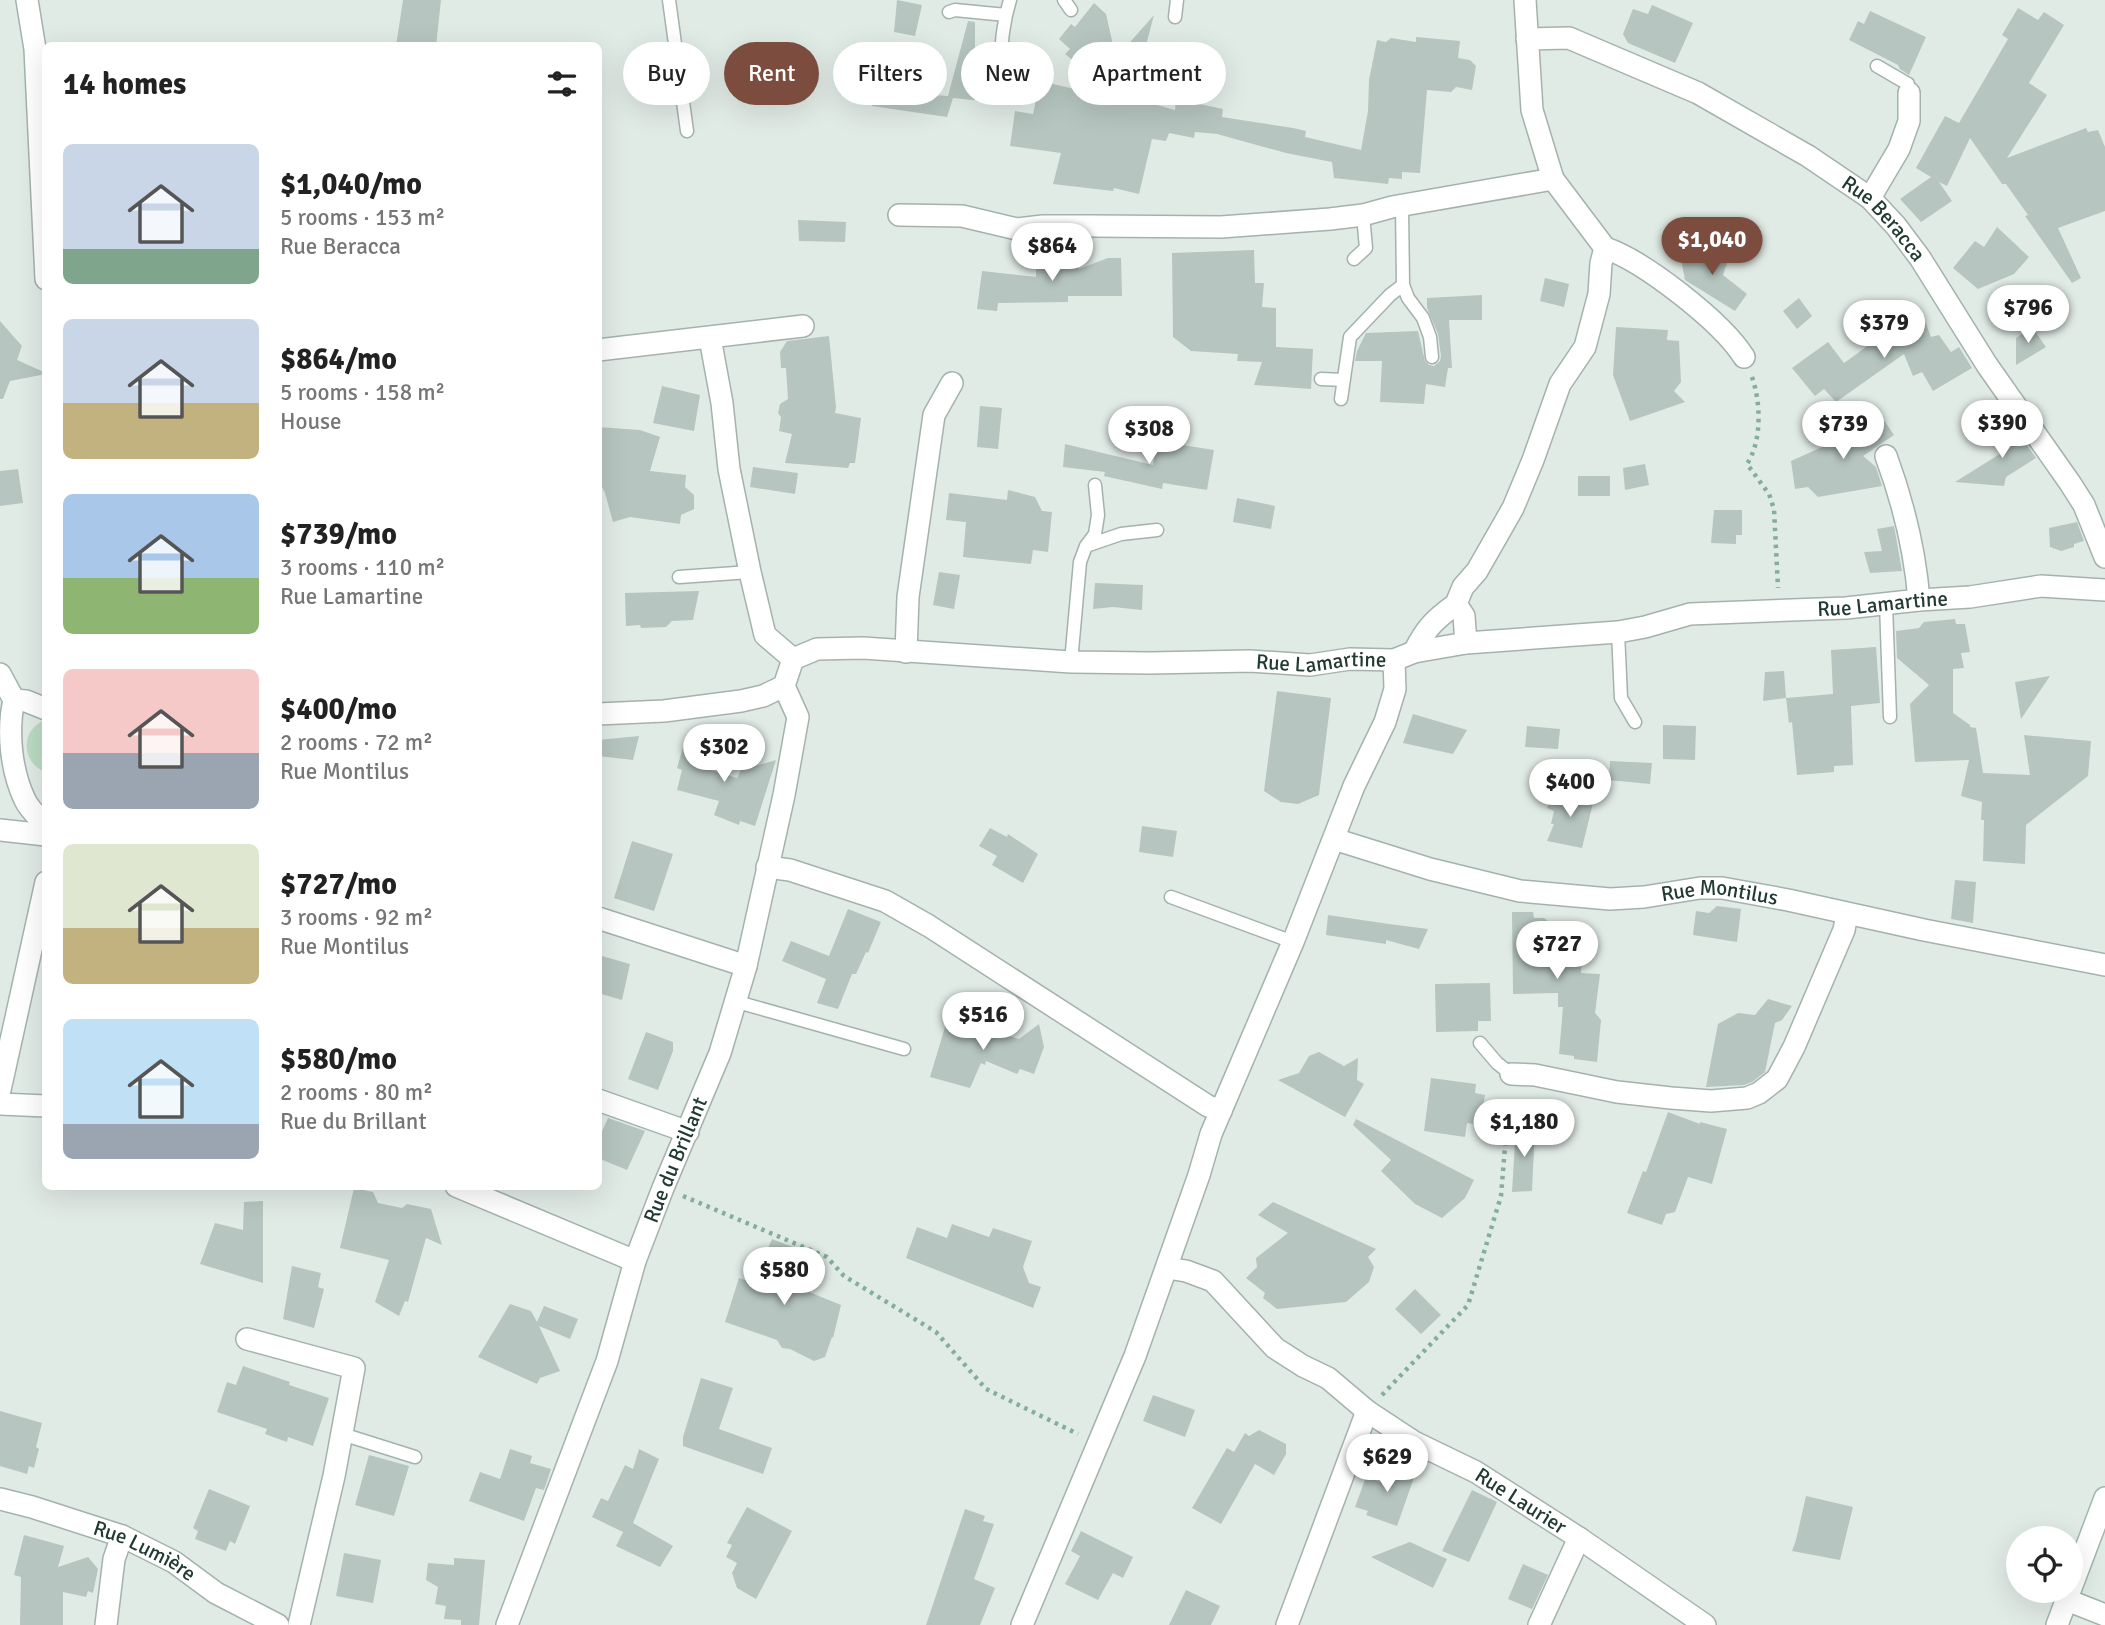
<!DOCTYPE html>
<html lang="en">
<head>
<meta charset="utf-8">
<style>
  :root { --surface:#fff; --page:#f6f6f6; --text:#222; --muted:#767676; --accent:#7c4d3e }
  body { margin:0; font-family:Signika,sans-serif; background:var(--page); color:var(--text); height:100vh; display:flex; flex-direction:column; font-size:26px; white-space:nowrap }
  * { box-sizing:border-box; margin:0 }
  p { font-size:23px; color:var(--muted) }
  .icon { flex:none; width:38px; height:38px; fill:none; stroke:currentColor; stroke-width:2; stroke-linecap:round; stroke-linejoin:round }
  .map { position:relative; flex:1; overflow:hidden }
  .sheet { position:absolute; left:42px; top:42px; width:560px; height:1148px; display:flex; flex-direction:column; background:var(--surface); border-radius:10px; box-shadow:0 7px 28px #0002 }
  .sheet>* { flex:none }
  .top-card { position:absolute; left:623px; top:42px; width:665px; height:63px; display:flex; gap:14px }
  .tools { position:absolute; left:2006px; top:1526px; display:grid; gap:14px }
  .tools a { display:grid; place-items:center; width:77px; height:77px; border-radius:50%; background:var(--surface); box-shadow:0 7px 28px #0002; font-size:35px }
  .price { position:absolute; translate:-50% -60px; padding:0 16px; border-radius:24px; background:#fff; color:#222; font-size:23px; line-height:46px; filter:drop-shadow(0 2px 4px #0008) }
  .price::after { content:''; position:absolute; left:50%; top:42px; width:21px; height:16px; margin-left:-10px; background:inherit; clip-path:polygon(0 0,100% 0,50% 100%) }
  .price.on { background:var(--accent); color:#fff }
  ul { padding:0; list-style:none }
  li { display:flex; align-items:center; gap:21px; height:175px; padding:0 21px }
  li span { display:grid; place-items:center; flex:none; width:196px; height:140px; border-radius:10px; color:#555 }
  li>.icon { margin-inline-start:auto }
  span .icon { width:84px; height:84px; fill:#fffc; stroke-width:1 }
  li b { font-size:30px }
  h2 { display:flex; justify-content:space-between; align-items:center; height:84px; padding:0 21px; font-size:30px }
  .chip { padding:0 24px; border-radius:32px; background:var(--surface); box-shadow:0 7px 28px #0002; font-size:24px; line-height:63px }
  .chip.on { background:var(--accent); color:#fff }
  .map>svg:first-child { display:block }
  .green { fill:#bbdbc3 }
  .building { fill:#b6c5bf }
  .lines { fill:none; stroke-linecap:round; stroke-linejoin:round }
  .lane-casing { stroke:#a4b2ad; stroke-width:15 }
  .street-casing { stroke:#a4b2ad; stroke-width:24 }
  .secondary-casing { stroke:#a0b6ae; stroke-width:24 }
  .path { stroke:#83ad9f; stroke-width:4.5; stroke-dasharray:3.5 5; stroke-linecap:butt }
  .lane { stroke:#fff; stroke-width:12 }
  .street { stroke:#fff; stroke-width:21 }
  .secondary { stroke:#fff; stroke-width:21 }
  .labels { text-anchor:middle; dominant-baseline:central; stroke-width:5; stroke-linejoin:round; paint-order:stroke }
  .street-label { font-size:21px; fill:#223a34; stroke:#f1f7f4 }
</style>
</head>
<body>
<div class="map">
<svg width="2105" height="1625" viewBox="0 0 2105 1625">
  <rect width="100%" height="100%" fill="#e1ebe6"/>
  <path class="green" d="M45,720H46L45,772C21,762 20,730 45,720Z"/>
  <path class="building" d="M403,0H441L436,46H396Z
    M897,0L922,5L915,36L894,32Z
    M1094,3L1106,14L1116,58L1154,15L1132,98L1175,110L1176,99L1223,109L1222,117L1293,128L1306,131L1305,137L1361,150L1368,111L1369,80L1377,40L1386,42L1391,38L1416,42V37L1460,41L1458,58L1470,60L1476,66L1472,90L1456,87L1451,92L1427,90L1420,173L1402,172V179L1389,178L1388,184L1334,178L1332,162L1286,153L1217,134L1195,132L1194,138L1169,133L1166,141L1152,139L1139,194L1114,188L1113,191L1053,184L1061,153L1010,146L1015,111L1033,114L1040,81L1126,101L1065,54L1070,49L1059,39L1071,24L1075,27Z
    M1652,5L1693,23L1675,63L1628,43L1623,34L1633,9L1648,14Z
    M2018,8L2038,20L2044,12L2064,25L2029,83L2047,95L2007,158L2086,128L2088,132L2098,130L2105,147V211L2058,228L2081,278L2072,283L2025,216L2028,215L2006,184H2002L1970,138L1947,186L1939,182L1952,201L1921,222L1900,199L1931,177L1916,168L1945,116L1959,123L2008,39L2002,35Z
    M1870,11L1926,37L1909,75L1900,69L1898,65L1849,40L1858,21L1864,24Z
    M968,21L975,22V62L999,67L992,102L953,98L947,117L872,106L874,90L948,96Z
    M798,220L846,222L845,242L799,241Z
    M1997,227L2029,257L2014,274L1978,289L1953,268L1975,241L1984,247Z
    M1695,245L1729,257L1723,275L1747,294L1735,311L1685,280L1681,259L1691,255Z
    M1061,249L1079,269L1108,258H1121L1122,296H1068V302L998,303L997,311L977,309L982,271L1036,277V264H1045Z
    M1254,250L1255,283H1264L1262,307L1276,308V347L1313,349L1311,389L1254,385L1262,362L1237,361L1238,354L1191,351L1173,337L1172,253Z
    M1545,278L1569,284L1564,307L1540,301Z
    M1482,295V320H1449L1452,368H1448L1445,387L1426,384L1424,404L1380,402L1382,361H1355L1357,351L1366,333L1418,331L1425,361L1429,365L1434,366L1440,361L1441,356L1438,334L1427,308V298Z
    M1799,298L1812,316L1797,329L1783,311Z
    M1920,308L1931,337L1939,335L1951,352L1959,347L1972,368L1933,391L1922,372L1913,376L1904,354L1836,402L1824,389L1815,396L1792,368L1828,342L1844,363Z
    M0,321L22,346L17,360L46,373V374L10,381L3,399H0Z
    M1616,327L1668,330L1667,340L1679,341L1681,382L1674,391L1685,402L1630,421L1613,375Z
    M2032,327L2046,347L2016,365V338Z
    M829,336L836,407L835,413L861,418L855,463H850L848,468L785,463L792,434L779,431L781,417L778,413L780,404L788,399L786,368H781L780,352L787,341Z
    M662,386L700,395L694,431L653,423Z
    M980,406L1002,408L998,449L977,447Z
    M1879,413L1894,435L1863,456L1876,467L1882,486L1818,497L1808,487L1795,489L1791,461L1853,433L1849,427Z
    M2013,425L2036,458L2006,477L2004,486L1955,482L2003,452L1992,438Z
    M598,427L640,430L660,437L650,471L686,475L685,487L694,495V509L681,515L680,524L630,517L613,522L605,493L598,479Z
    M1157,441L1214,450L1207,490L1163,483L1162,489L1104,476L1105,472L1063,467L1065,444L1153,465Z
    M1645,464L1649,485L1625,490L1623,468Z
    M753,467L798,473L795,494L750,487Z
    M18,469L23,503L0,506V471Z
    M1578,476H1610V496H1578Z
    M1008,490L1035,497L1042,511L1052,512L1048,552L1033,550L1031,564L963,557L966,522L946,520L949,493L1007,500Z
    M1237,498L1275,506L1271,529L1233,522Z
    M1714,510H1742V535H1736V544L1711,543Z
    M2077,522L2084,541L2074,544V547L2061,551L2050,547L2049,528Z
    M1894,526L1902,571L1870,573L1864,552L1882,551L1877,529Z
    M939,572L960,575L954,609L933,605Z
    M1095,583L1143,585L1142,610L1113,607L1093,609Z
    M699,591L693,620L672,621L666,627L641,628L640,625L626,626L625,593Z
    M1955,619L1956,624H1965L1970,652L1961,653L1964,668L1953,669V713L1970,725V727L1976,728L1983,773L2030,775L2024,735L2091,741L2088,776L2026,825L2025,864L1983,861L1984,820H1981L1982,802L1961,796L1969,760L1915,762L1910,704L1929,685L1897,658L1896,631L1919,628L1924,622Z
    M1876,647L1880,703L1851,706L1853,765L1834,766V772L1797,775L1792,722L1789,723L1786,698L1833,694L1831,650Z
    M1784,671L1786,698L1763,701L1765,672Z
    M2050,676L2021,719L2015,682Z
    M1277,691L1331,698L1319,795L1298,804L1281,802L1264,791Z
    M1413,714L1467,730L1453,754L1403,743Z
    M1663,725L1696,726L1695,760L1663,759Z
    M1527,726L1560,729L1558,749L1525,747Z
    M687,734L706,738L700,767L737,778L741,770L776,760L755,826L740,821L739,825L714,815L719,801L677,790L682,770L677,768Z
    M639,736L633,760L598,756V740Z
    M1610,761L1652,763L1650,784L1609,780Z
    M1553,791L1594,799L1582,848L1547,841L1554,824H1551L1554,811L1547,808Z
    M1142,826L1177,831L1173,857L1139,852Z
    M990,828L1007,837L1008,834L1038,854L1023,883L992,865L997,856L979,846Z
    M632,841L673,854L654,911L614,898Z
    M1955,880L1976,882L1973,923L1951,919Z
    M1717,906L1741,909L1737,942L1693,935L1696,911L1709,913Z
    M848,909L881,922L868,953L866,952L856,974H852L838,1009L817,1003L826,979L782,961L791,941L829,956Z
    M1512,912H1533L1534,918H1544L1582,950L1581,973L1600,974L1595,1013L1601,1020L1597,1062L1574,1059V1056L1559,1054L1563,1007H1558V993L1513,994Z
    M1328,915L1389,924L1428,929L1419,949L1386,940V944L1326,935Z
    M602,956L630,964L622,1000L598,993V973Z
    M1490,983L1491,1021H1478V1031L1436,1032L1435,984Z
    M1768,999L1792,1006L1782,1020L1775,1023L1765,1072L1752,1082L1744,1085L1706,1087L1718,1024L1738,1013L1755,1015Z
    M948,1017L1019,1039L1039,1024L1044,1047L1034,1074L1020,1069L1017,1074L986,1061L985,1065L981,1063L970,1088L930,1077Z
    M646,1032L673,1042V1051L658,1090L628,1079Z
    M1319,1052L1344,1066L1358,1058L1357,1080L1364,1084L1345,1117L1278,1080L1299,1073L1309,1056Z
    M1431,1078L1476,1084L1475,1093L1485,1095L1480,1125L1467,1123L1465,1137L1424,1131Z
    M1668,1112L1700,1124V1122L1727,1129L1712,1184L1688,1177L1675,1212L1666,1214L1662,1225L1627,1213L1643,1171L1646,1172Z
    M608,1118L645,1131L627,1170L598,1158V1140Z
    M1356,1119L1474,1180L1465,1198L1442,1218L1415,1204L1381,1171L1391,1160L1353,1125Z
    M1516,1126L1535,1127L1532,1191L1512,1192Z
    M354,1188L373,1192L378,1203L402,1208L407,1204L431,1209L442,1245L426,1238L408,1302L405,1301L399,1316L375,1302L389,1260L340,1248Z
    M263,1201V1283L200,1264L215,1223L243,1230L244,1202Z
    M1273,1202L1376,1249L1368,1257L1374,1267L1369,1282L1346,1302L1277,1309L1263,1298L1265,1293L1246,1278L1257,1267L1256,1258L1288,1233L1258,1215Z
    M952,1224L989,1237L993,1228L1032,1241L1023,1267L1029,1283L1041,1287L1033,1308L906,1258L917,1227L947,1238Z
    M772,1239L801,1250L787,1283L841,1305L833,1338L832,1337L825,1357L814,1361L790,1349L782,1348L777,1340L725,1322L739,1278L754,1283Z
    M292,1266L321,1273L318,1287L324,1289L314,1328L283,1319Z
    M1415,1289L1441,1315L1421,1334L1395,1309Z
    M510,1304L531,1311L537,1322L544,1306L578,1319L570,1339L539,1326L560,1371L540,1378L537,1384L478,1357Z
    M243,1366L290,1382L289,1385L329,1398L313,1446L288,1437L287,1442L265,1434L267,1429L217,1412L227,1382L236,1385Z
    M701,1378L733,1388L719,1429L772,1448L763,1474L683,1446V1437Z
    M1153,1395L1195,1410L1185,1437L1143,1421Z
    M0,1411L42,1423L36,1447L39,1449L34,1468L29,1466L27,1474L0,1466Z
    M1259,1430L1286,1444V1454L1274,1475L1255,1464L1221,1524L1192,1508L1227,1448L1234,1452L1245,1433L1249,1436Z
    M510,1449L532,1456L530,1463L551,1469L544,1490L536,1488L524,1521L469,1501L480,1472L500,1479Z
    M639,1449L659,1459L633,1523L673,1546L660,1567L616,1546L623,1532L592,1517L601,1498L608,1501L625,1465L633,1469Z
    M369,1455L409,1466L394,1516L355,1505Z
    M1394,1461L1417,1469L1397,1526L1366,1515L1368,1511L1355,1507L1366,1477L1380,1482L1386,1466L1392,1468Z
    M209,1489L250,1506L235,1544L230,1541L226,1551L195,1539L198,1531L193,1528Z
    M1472,1490L1497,1502L1469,1562L1442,1551Z
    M1806,1496L1853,1507L1840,1560L1792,1551L1796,1540Z
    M747,1507L792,1531L756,1599L737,1588L732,1573L737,1563L726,1557L732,1545L727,1543Z
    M965,1509L985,1516L983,1521L994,1524L974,1579L995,1588L980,1625H926Z
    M1081,1531L1133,1557L1123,1578L1113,1573L1098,1600L1065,1584L1080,1556L1071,1551Z
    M24,1535L64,1546L58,1567L88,1557L98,1569L93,1593L88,1591L86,1597L63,1592V1625H20L21,1577L14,1575Z
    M1410,1542L1447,1559L1433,1588L1371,1557Z
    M344,1553L381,1560L373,1603L336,1596Z
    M454,1558L485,1560L479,1625H461V1620L444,1619L446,1606L435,1604L438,1587L426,1580L428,1563L454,1565Z
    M1523,1564L1548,1575L1532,1609L1508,1599Z
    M1186,1590L1220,1606L1211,1625H1169Z"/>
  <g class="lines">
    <defs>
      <path id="lane" d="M669,0L687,131
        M1064,0L1071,10
        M949,12L955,10L1006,15L1010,0
        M1006,15C1001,44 997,51 1015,76
        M1175,17L1177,0
        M1877,66L1908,84L1909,93
        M1402,206L1403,285L1408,298L1423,318L1430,337L1432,357
        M1354,259L1366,248L1363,215
        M1321,379L1344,380
        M1341,399L1350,337L1390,295L1403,285
        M1086,546L1121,534L1157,530
        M679,577L750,572
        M1886,604L1890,717
        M1618,632L1621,698L1635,722
        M1071,662L1080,562L1086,546L1095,534L1098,515L1095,485
        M1171,897L1293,942
        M734,1001L904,1049
        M1480,1043L1497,1063L1511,1074
        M342,1434L415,1457"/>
      <g id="street">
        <path d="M27,0L35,49L46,279"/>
        <path id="s1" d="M1527,39L1569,38L1698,93L1808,156L1870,198L1896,226L1920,258L1987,365L2070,483L2084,505L2105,557"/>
        <path d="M1870,198L1899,149L1909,121V93"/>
        <path d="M899,215L962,216L1017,229L1043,226H1091L1221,227L1330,219L1363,215L1392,207L1553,179"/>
        <path d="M1605,248C1644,261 1722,322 1744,357"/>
        <path d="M710,338L722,403L729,469L750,572L765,635L793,659"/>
        <path d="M598,350L803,326"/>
        <path d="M1886,456C1903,502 1915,551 1919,600"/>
        <path d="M1466,643L1464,616L1456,604L1463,587L1477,571L1513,508L1533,460L1560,384L1585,347L1599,294L1601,263L1605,248L1553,179L1532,110L1525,0"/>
        <path d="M906,652L908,597L934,415L952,383"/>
        <path d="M1414,652C1426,628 1434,620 1456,604"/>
        <path d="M0,674L14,700L26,701L46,709"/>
        <path d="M14,700C7,731 11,771 25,800C29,809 39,818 46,826"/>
        <path id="s2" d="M598,714L664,711L741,701L763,696L784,686L793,659L817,649L863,648L1071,662L1150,663L1250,661L1310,665L1350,659L1394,660L1414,652L1466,643L1618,632L1645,627L1690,614L1846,608L1919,600L1970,597L2041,586L2105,590"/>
        <path d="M0,830L46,835"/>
        <path id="s3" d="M1334,839L1430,869L1520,891L1610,899L1644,897L1700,888H1722L1788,900L1924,930L2105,965"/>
        <path d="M767,867L790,870L885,901L929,926L1208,1106L1221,1111"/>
        <path d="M598,918L746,966"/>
        <path d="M1511,1074L1535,1075L1617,1092L1671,1098L1711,1101L1747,1098L1759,1093L1777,1079L1794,1047L1844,930L1847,914"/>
        <path d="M0,1090L46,882"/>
        <path d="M598,1100L688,1132"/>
        <path d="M0,1104L46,1106"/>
        <path d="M456,1186L635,1261"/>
        <path id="s4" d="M1167,1268L1186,1271L1213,1281L1275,1348L1303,1366L1328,1378L1367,1411L1414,1442L1476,1472L1579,1538L1705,1625"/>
        <path d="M247,1339L354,1368L334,1476L299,1625"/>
        <path id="s5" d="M0,1499L32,1507L122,1536L174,1562L216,1593L278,1625"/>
        <path d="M2067,1600L2105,1615"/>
        <path d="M106,1625L114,1559L122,1536"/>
        <path id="s6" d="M507,1625L607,1361L635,1261L663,1188L720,1053L746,966L784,795L798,717L784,686"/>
        <path d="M1022,1625L1135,1356L1199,1175L1211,1134L1293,942L1354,786L1385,722L1395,689L1394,660"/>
        <path d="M1287,1625L1367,1411"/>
        <path d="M1539,1625L1579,1538"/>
      </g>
      <path id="secondary" d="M2057,1625L2105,1498"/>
    </defs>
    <use href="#lane" class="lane-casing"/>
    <use href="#street" class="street-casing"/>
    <use href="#secondary" class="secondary-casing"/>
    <path class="path" d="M1752,377C1761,403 1762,441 1747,464L1769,494L1774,509L1778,588
      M683,1196L827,1257L844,1276L936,1332L986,1389L1078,1434
      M1382,1395L1468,1305L1501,1196L1509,1097"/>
    <use href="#lane" class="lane"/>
    <use href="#street" class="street"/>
    <use href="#secondary" class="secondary"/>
  </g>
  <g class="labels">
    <g class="street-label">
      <text stroke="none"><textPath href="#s1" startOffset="408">Rue Beracca</textPath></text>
      <text stroke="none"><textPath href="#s2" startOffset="1316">Rue Lamartine</textPath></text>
      <text stroke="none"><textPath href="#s2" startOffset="749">Rue Lamartine</textPath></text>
      <text stroke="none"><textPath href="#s3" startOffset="394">Rue Montilus</textPath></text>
      <text stroke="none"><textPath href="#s6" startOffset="495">Rue du Brillant</textPath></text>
      <text stroke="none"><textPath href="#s4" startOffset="430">Rue Laurier</textPath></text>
      <text stroke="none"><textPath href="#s5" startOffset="154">Rue Lumière</textPath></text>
    </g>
  </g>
</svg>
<div class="tools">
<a><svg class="icon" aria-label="locate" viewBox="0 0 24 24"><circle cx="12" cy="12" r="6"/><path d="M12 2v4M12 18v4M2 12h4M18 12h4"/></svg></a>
</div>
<b class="price on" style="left:1712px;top:277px">$1,040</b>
<b class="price" style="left:1052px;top:283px">$864</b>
<b class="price" style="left:2028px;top:345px">$796</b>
<b class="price" style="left:1884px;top:360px">$379</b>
<b class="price" style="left:2002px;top:460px">$390</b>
<b class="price" style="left:1843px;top:461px">$739</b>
<b class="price" style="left:1149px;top:466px">$308</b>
<b class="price" style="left:724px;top:784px">$302</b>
<b class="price" style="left:1570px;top:819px">$400</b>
<b class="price" style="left:1557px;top:981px">$727</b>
<b class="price" style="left:983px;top:1052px">$516</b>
<b class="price" style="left:1524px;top:1159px">$1,180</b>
<b class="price" style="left:784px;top:1307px">$580</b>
<b class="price" style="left:1387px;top:1494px">$629</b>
<div class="top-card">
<a class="chip">Buy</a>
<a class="chip on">Rent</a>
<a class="chip">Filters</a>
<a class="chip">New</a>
<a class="chip">Apartment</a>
</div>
<section class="sheet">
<h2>14 homes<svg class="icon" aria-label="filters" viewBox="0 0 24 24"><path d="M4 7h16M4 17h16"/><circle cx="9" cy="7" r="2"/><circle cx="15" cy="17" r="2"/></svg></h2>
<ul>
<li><span style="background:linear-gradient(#c9d6e8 75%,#7fa58c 0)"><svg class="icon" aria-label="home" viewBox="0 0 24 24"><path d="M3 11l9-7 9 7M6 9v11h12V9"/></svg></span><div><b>$1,040/mo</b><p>5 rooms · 153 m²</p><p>Rue Beracca</p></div></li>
<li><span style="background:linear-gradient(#c9d6e8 60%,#c2b280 0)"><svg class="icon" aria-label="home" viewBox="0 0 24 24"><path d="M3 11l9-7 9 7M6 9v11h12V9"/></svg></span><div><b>$864/mo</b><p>5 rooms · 158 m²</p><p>House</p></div></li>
<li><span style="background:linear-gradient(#a9c7e8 60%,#8fb573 0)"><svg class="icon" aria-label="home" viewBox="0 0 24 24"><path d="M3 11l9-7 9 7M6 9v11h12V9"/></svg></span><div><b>$739/mo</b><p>3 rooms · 110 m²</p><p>Rue Lamartine</p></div></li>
<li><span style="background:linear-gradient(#f6c9c9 60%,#9aa5b1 0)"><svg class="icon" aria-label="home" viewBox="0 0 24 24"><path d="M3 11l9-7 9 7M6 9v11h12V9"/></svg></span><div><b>$400/mo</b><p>2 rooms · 72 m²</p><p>Rue Montilus</p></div></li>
<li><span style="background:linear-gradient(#dfe7d0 60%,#c2b280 0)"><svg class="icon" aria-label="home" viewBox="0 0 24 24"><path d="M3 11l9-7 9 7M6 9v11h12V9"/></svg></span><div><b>$727/mo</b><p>3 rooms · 92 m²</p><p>Rue Montilus</p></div></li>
<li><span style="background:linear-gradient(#bfe0f5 75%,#9aa5b1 0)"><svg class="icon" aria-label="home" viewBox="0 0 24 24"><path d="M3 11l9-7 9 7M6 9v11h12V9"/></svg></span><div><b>$580/mo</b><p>2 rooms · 80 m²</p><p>Rue du Brillant</p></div></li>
</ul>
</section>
</div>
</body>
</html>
